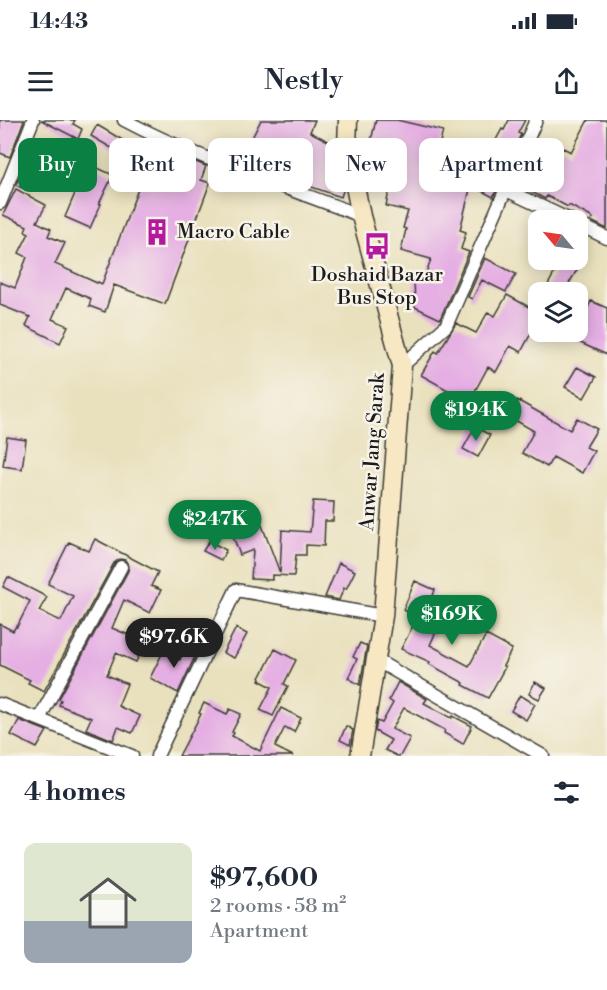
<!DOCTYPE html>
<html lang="en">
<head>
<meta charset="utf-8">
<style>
  :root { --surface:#fff; --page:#f6f6f7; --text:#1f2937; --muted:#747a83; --accent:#0b8043 }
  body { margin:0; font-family:"Libre Bodoni",serif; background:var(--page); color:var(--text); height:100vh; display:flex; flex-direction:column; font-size:22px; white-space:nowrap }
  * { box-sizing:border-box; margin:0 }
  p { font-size:20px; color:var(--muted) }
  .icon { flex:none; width:33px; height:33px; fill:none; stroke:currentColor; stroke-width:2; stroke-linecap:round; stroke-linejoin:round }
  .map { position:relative; height:636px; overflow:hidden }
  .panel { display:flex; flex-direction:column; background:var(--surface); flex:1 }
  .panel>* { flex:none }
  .guide { position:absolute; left:18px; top:18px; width:572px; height:54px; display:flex; gap:12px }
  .needle { width:39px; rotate:299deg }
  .buttons { position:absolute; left:528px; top:90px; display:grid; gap:12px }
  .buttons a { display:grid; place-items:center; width:60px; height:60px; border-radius:12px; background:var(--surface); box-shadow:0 3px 15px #0003; font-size:30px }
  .price { position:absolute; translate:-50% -51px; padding:0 14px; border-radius:21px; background:var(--accent); color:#fff; font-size:20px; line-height:39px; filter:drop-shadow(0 2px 3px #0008) }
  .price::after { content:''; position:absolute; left:50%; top:36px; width:18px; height:14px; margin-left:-9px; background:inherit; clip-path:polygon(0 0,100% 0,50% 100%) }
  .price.current { background:#222; color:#fff }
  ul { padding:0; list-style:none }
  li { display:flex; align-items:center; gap:18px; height:150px; padding:0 24px }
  li span { display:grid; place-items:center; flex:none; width:168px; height:120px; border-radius:12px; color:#555 }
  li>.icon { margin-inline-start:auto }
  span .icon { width:72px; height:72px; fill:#fffc; stroke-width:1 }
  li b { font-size:26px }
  h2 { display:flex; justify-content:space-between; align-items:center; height:72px; padding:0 24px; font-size:26px }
  .pill { padding:0 21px; border-radius:12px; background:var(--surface); box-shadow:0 3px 15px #0003; font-size:21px; line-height:54px }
  .pill.current { background:var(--accent); color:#fff }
  .status { display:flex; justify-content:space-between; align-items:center; height:42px; padding:0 30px; background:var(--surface); direction:ltr }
  .status svg { height:16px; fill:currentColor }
  header { display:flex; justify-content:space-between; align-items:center; height:78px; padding:0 24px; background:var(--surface); font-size:27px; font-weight:600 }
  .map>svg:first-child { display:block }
  .building { fill:#e5afe3 }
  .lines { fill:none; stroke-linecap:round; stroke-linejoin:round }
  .minor-casing { stroke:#3b3a34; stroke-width:15 }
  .secondary-casing { stroke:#3b3a34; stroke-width:21 }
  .minor { stroke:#fff; stroke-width:12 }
  .secondary { stroke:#f7e8c3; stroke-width:18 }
  .labels { text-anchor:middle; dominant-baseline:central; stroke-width:5; stroke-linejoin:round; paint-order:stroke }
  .poi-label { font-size:20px; fill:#1c1c1c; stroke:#f7f3e8; text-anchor:start }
  .street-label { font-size:20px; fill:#1c1c1c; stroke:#f7f3e8 }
</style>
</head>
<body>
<div class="status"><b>14:43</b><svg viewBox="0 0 49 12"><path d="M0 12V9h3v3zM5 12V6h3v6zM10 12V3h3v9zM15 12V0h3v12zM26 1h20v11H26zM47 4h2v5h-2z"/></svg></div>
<header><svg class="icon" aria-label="menu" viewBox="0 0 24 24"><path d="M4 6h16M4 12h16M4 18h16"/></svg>Nestly<svg class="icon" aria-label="share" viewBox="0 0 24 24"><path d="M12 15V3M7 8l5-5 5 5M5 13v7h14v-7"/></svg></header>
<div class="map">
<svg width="607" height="636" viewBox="0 0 607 636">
  <rect width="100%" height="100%" fill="#f7f3e8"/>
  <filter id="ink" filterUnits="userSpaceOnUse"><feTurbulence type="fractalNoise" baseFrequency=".0167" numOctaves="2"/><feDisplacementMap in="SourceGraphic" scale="12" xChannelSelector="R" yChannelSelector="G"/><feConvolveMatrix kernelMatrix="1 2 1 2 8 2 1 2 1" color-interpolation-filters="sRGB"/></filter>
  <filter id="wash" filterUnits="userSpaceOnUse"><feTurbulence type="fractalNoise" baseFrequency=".008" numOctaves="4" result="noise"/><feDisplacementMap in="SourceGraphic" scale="24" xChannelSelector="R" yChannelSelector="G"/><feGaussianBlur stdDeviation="1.35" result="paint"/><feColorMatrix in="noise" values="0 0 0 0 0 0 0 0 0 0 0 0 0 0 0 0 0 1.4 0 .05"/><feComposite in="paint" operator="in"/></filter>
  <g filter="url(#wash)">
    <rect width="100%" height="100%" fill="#e9e1be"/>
    <g id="blocks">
      <path class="building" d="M0,0H24L10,37L0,33Z
        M41,0H75L73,4L82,9L78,19Z
        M261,0H315L310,12L330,22L331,20L336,22L344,68L341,77L309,66L308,67L281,57L265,48L273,34L250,22Z
        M376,0H397L443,11L439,26L486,37L482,53L500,63L493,77L471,65L460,110L466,112L461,129L469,132L440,199L415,187L414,156L424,161L431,139L401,131L406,109L403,108L408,91L386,86L389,71L380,69L384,52L363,47L360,34L367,37Z
        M509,0H525L518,13L521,14L509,41L490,31L502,9L504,10Z
        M588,0H607V109L591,101L593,98L569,85L568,87L547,76L545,79L517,64L536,22L559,34L563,28L571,32Z
        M97,5L126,22L120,33L91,16Z
        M178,35L206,46L201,60L210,63L165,184L114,165L105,192L89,186L91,179L66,168L52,199L68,206L60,223L26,206L30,197L0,185V162L15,168L27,137L19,133L29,113L25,111L27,106L3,95L16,69L46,85L37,102L51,109L48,116L65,123L55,144L97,163L98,162L102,164L149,40L172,49Z
        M47,39L81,56L87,43L113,55L99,84H101L90,108L65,97L76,71L40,52Z
        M24,44L32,48L22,68L16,65Z
        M485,138L516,154L506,172L482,160L472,179L468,177Z
        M561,141L577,150L564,172H544Z
        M507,175L538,192V200L521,232L510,226L496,252L488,247L469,282L421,255L435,231L438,233L456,203L476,213L488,192L495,196Z
        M591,181L607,188V235L574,220Z
        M577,247L596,257L584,278L565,267Z
        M517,280L570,310L577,298L597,309L586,327L594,331L582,353L553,337L547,347L522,333L534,311L508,296Z
        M475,307L490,315L478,337L463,329Z
        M7,317L26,320L22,349L3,346Z
        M313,381L334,382L333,401H325L324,426L306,425V435H296L294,456L272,455V460L251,459L253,430L240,435L231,411L260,400L280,453L282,410L310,412Z
        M95,419L158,452L151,466L161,470L150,493L124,480L112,508L145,522L136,542L116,533L107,555L127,564L118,586L140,596L132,613L118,607L113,620L86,609L91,598L59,585L61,580L59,579L128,451L129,446L125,440L120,439L114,443L44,571L28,563L30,560L0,545V504L13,511L16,506L17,507L30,481L3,467L8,457L47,477L39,491L61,501L73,476L48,464L69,422L89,431Z
        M209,421L226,430L221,440L203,431Z
        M339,443L355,451L346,469L344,468L339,480L325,477Z
        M415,461L435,470L431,481L447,488L430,525L469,546L486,515L512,529L503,546L505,547L488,578L463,565L464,563L429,544L430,542L401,529L418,496L403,490Z
        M236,508L247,514L234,538L223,533Z
        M360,523L367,526L360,565L348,558L357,539L353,537Z
        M188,524L198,530L178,573L150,558L163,532L180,540Z
        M275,529L296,540L284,564L288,566L273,596L260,590L272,567L259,560Z
        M398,562L427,579L424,583L452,598L453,596L472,606L463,624L444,613L445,610L404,588L392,609L410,618L400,636H397L385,630L391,620L375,611L377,601L382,603L393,583L389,580Z
        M535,562L546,568L539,579L529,574Z
        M520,575L535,584L526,600L511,591Z
        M204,583L227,594L230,589L241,594L232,612L234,613L232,616L260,631L281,588L301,598L294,612L285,607L275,627L293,636H179L201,594L199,593Z
        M19,600L47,611L37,628L11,615Z
        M346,606L353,610L350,625L340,620Z"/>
    </g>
  </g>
  <g filter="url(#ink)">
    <use href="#blocks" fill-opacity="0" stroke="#3b3a34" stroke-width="1.5"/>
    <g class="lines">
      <defs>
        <path id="minor" d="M124,0C199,40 282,65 361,96
          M506,70L570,100
          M0,83L33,0
          M578,104L607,118
          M402,246L446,206L536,0
          M376,540L543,636
          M0,584L132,636
          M39,599L121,447
          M157,636L236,470L383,496"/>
        <path id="secondary" d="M348,0L347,26L361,96L402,246L383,496L360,636"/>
      </defs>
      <use href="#minor" class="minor-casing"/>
      <use href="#secondary" class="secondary-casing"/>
      <use href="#minor" class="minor"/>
      <use href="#secondary" class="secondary"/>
    </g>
  </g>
  <defs>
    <symbol id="building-bare" viewBox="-9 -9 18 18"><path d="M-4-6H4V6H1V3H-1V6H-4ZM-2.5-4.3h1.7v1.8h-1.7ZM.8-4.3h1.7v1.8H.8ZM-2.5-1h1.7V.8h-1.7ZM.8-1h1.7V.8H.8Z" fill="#b5179e" stroke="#f7f3e8" stroke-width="2.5" paint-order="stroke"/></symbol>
    <symbol id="bus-bare" viewBox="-9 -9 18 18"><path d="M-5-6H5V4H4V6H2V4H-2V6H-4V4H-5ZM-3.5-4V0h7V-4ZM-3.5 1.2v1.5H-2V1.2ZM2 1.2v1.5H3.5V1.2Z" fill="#b5179e" stroke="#f7f3e8" stroke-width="2.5" paint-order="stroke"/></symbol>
  </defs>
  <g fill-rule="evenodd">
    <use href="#building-bare" x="138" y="93" width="38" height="38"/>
    <use href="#bus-bare" x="358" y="107" width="38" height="38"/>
  </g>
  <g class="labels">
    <g class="poi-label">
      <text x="177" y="112">Macro Cable</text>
      <text x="377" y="155" text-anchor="middle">Doshaid Bazar<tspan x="377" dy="23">Bus Stop</tspan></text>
    </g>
    <g class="street-label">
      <text transform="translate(373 332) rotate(-86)">Anwar Jang Sarak</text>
    </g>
  </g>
</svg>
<div class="buttons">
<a><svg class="needle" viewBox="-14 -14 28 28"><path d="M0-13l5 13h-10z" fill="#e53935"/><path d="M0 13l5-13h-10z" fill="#747a83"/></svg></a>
<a><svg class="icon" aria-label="layers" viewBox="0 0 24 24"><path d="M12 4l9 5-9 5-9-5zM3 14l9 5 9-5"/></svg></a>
</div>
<b class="price" style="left:476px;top:322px">$194K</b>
<b class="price" style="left:215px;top:431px">$247K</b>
<b class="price" style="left:452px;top:526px">$169K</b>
<b class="price current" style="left:174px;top:549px">$97.6K</b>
<div class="guide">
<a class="pill current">Buy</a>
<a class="pill">Rent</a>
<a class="pill">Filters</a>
<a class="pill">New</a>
<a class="pill">Apartment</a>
</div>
</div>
<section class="panel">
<h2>4 homes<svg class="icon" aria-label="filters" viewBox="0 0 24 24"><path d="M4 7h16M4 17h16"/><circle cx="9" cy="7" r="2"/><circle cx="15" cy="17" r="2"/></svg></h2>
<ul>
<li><span style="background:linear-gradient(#dfe7d0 65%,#9aa5b1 0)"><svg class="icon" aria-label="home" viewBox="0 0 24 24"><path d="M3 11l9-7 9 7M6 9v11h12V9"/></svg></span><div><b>$97,600</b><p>2 rooms · 58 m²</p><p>Apartment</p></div></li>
</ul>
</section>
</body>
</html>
